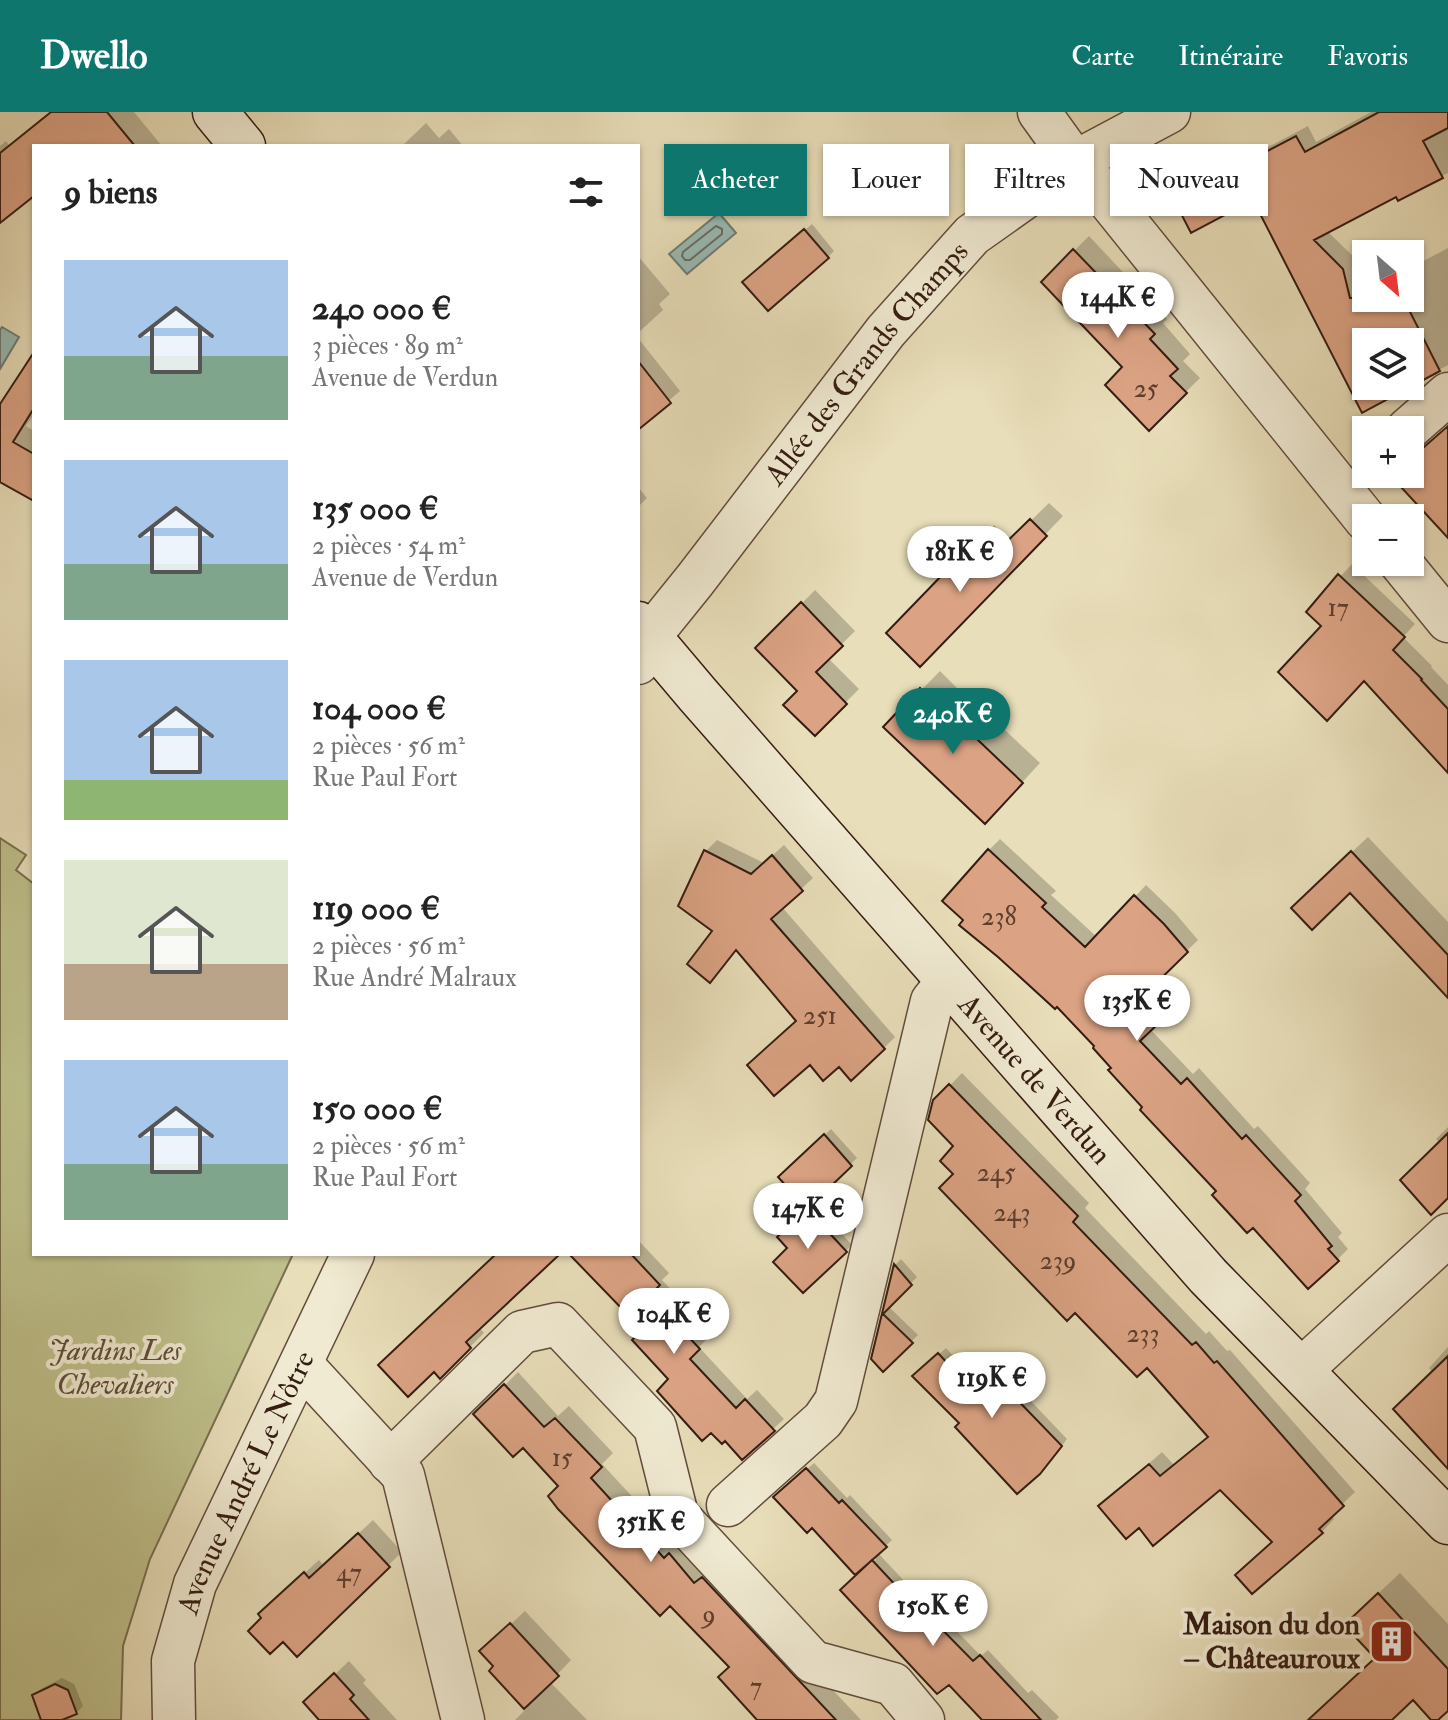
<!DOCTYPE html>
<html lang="fr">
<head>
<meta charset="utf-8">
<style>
  :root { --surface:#fff; --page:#f6f6f6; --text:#222; --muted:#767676; --accent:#0f766e }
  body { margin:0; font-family:"IM FELL Double Pica",serif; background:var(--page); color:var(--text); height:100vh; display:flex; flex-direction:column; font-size:30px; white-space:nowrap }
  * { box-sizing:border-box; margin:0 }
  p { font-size:26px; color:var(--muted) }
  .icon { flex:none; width:44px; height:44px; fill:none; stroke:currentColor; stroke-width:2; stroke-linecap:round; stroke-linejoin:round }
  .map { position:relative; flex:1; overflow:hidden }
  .sheet { position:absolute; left:32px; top:32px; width:608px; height:1112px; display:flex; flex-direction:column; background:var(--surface); border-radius:0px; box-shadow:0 2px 6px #0004 }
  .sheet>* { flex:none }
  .guide { position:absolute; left:664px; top:32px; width:664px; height:72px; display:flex; gap:16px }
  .needle { width:52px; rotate:152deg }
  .tools { position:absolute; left:1352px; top:128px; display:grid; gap:16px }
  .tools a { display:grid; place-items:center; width:72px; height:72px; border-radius:0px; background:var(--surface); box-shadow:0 2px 6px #0004; font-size:40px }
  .price { position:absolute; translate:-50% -68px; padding:0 18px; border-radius:28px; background:#fff; color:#222; font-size:26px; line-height:52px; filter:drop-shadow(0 2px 4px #0008) }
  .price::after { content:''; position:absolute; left:50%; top:48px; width:24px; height:18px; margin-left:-12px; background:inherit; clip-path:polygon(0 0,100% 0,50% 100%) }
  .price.active { background:var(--accent); color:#fff }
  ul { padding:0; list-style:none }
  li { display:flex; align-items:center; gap:24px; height:200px; padding:0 32px }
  li span { display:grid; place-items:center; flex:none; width:224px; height:160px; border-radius:0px; color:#555 }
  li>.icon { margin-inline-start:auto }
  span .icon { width:96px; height:96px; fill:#fffc; stroke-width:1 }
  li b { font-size:34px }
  h2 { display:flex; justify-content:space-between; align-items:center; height:96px; padding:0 32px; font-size:34px }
  .chip { padding:0 28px; border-radius:0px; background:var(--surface); box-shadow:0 2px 6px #0004; font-size:28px; line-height:72px }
  .chip.active { background:var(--accent); color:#fff }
  header { display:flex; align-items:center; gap:48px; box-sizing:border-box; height:112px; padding:0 40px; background:var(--accent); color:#fff }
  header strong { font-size:38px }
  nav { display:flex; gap:44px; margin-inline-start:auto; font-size:28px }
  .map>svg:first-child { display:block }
  .green { fill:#bebf8a; stroke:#7a6e4e; stroke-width:2 }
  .water { fill:#98bbb5; stroke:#707b74; stroke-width:2 }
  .shadow { fill:#0003 }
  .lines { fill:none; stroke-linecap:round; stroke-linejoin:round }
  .shore { stroke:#666c64; stroke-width:2 }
  .building { fill:#dba384; stroke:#351c12; stroke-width:2; fill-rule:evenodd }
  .street-casing { stroke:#624c3c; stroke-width:45 }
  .secondary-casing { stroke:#351c12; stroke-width:47 }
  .street { stroke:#f0ead2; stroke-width:42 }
  .secondary { stroke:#f0ead2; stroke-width:44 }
  .labels { text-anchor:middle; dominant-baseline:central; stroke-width:8; stroke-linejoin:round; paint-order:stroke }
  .number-label { font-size:26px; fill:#5e3e2e }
  .street-label { font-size:30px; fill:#351c12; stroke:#f0ead2 }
  .park-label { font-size:30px; font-style:italic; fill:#5e4d36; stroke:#f0ead2 }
  .poi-label { font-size:30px; font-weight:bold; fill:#351c12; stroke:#f0ead2; text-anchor:end }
</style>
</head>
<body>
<header>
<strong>Dwello</strong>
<nav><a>Carte</a><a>Itinéraire</a><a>Favoris</a></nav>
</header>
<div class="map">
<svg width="1448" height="1608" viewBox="0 0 1448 1608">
  <rect width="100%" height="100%" fill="#e8deb9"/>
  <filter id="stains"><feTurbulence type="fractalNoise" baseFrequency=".0025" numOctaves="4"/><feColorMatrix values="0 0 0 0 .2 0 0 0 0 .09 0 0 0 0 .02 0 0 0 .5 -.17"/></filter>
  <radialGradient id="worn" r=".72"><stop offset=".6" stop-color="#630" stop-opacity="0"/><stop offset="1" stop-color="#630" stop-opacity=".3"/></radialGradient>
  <path class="green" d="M0,726L26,743L16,758L34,772V1142H293L150,1447L123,1534L121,1608H0Z"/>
  <path class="water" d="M719,101L736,121L687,162L669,142Z
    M2,215L19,225L0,257V218Z"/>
  <path class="shadow" d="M50,0H134L162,34H34V81L0,109V34L6,29L9,33Z
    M1448,0V61L1398,87L1396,83L1327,119L1354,145L1361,174L1366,171V186H1410V156L1448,136V253L1410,273V230H1366V274H1408L1363,298L1253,86L1176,88L1188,77L1308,14L1316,30L1371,0Z
    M426,11L439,26L449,17L463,34H402Z
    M812,112L834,139L828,145L751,164Z
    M1089,124L1167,207L1163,211L1190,242L1183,249L1200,266L1149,316L1125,255L1043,170Z
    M638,144L670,182L659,192L663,198L638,221Z
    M638,226L680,279L638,315Z
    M34,244V302L26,314L34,319V387L0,367V296Z
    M1448,315V423L1392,362H1410V343L1425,330L1437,325Z
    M638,375L647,386L638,395Z
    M1049,391L1063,404L920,552L888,521L994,413L1010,429Z
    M1352,452L1415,512L1403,525L1432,554L1431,555L1448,573V646L1308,499Z
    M815,478L855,519L828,546L859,577L815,621L799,580L758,536Z
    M940,559L973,592L975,590L1040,651L1003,691L885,615Z
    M1368,725L1448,810V883L1351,778L1309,780Z
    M1000,727L1056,779L1051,783L1097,825L1146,773L1175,801L1198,828L1147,878L1168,899L1150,917L1193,962L1199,956L1254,1017L1258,1014L1310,1071L1305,1077L1342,1121L1338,1125L1348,1137L1337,1148L1218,1079L1114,956L989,738Z
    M717,728L764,751L784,733L813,766L782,795L895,925L884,936L798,908L737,836L710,868L715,818L706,739Z
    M962,961L1089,1091L1085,1096L1206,1222L1209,1219L1227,1239L1230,1238L1355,1380L1331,1403L1334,1407L1322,1420L1274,1429L1220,1375L1114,1382L1162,1340L1174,1353L1210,1323L1148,1254L956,1062V1034L935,989Z
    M1448,1015V1083L1440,1031L1436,1027Z
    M831,1017L857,1046L812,1089L852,1133L803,1178L790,1136L779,1125L810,1096L780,1065Z
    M638,1128L669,1161L662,1168L677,1184L674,1187L709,1225L699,1235L747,1287L757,1278L784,1307L773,1317L671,1267L639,1224L631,1203L583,1142H638Z
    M498,1142H557L479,1215L484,1221L441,1264Z
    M901,1147L917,1165L888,1194L918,1223L883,1257L873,1246L895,1153Z
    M1448,1235V1290L1433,1261L1429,1256Z
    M946,1236L970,1262L991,1241L1009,1260L1006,1263L1067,1327L1047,1353L961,1311L921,1258Z
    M518,1260L558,1304L569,1294L613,1341L602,1352L678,1434L716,1453L861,1608H760L732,1554L523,1333L476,1302Z
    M814,1351L847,1386L850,1383L892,1428L878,1441L923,1489L925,1487L981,1544L988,1538L1028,1581L1032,1578L1059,1605L1056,1608H984L949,1570L843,1478L876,1447L782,1379Z
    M373,1408L402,1440L297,1542L274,1489L319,1448L324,1454Z
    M1400,1461L1448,1512V1598L1434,1608L1413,1585L1389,1608H1310L1377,1545L1368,1491Z
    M525,1499L571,1548L550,1570L587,1608H515L527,1596L492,1559L496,1554V1526Z
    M349,1549L366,1568L363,1571L397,1608H322L306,1590Z
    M62,1566L74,1572L83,1594L76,1601L56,1608H50L34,1583L41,1577Z"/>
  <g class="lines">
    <path class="shore" d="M716,114L722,117V122L690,148H685L682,144L683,140Z"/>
  </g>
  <path class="building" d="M51,0H107L135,34H34V84L0,111V41Z
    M1379,0H1448V16L1423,29L1443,66L1398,89L1396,85L1314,128L1343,157L1350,186H1403L1440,259L1362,301L1253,88L1191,121L1174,88L1296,24L1305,40ZM1366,230H1410V274H1366Z
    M804,117L829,146L768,199L742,170Z
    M1073,137L1155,222L1150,227L1178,257L1170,264L1187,281L1149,319L1105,273L1122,255L1041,170Z
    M34,240V296L13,330L34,342V389L0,370V292Z
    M638,249L671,291L638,318Z
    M1448,314V426L1389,362H1410V342L1423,336Z
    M1030,407L1047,424L920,555L886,521L975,429L991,445Z
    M1338,462L1405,525L1393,538L1422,567L1421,568L1448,597V661L1364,569L1327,609L1278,560L1321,514L1306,500Z
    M801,490L843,534L816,560L847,592L815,624L783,593L797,579L755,536Z
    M920,576L953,609L956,607L1023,671L985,712L883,615Z
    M988,737L1046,791L1042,795L1085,835L1134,783L1164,812L1188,840L1137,890L1159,911L1140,929L1181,972L1187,966L1242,1027L1246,1023L1301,1083L1295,1089L1332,1134L1328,1137L1339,1149L1308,1177L1253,1116L1247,1121L1212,1083L1216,1079L1140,998L1142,995L1108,958L1111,956L1093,936L1094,934L1057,895L1055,897L998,845L959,813L963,808L942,789Z
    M704,738L751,762L772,743L803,779L771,807L885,937L851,969L839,955L823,969L810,953L774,984L747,953L796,909L736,838L710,871L687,852L712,819L678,794Z
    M1351,739L1448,843V886L1350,781L1312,818L1291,796Z
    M949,972L1078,1104L1073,1110L1192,1233L1196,1230L1214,1251L1217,1249L1344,1394L1319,1417L1323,1421L1252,1482L1235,1463L1272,1430L1220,1378L1153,1434L1139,1416L1126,1427L1098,1394L1149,1352L1160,1364L1208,1325L1147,1256L1137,1265L1075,1201L1067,1209L939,1076L953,1062L940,1049L953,1034L928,1008L933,988Z
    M1448,1021V1086L1431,1103L1400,1068Z
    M824,1022L852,1054L807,1097L778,1065Z
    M807,1097L847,1140L803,1181L773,1150L787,1136L777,1125Z
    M496,1142H560L466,1230L471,1236L440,1267L434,1260L408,1285L378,1253Z
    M569,1142H631L660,1173L653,1180L668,1196L664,1199L700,1237L690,1247L736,1296L745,1287L775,1319L742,1348L725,1329L722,1332L711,1321L702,1329L657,1279L668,1267L632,1228L636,1224L622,1209L628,1203Z
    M894,1152L912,1173L883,1202L913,1231L883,1260L871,1247Z
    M938,1241L962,1267L983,1246L1004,1268L1001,1271L1062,1334L1040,1362L1017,1382L955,1315L959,1311L912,1264Z
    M1448,1244V1357L1393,1297Z
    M504,1272L544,1315L555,1306L602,1355L591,1366L664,1446L669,1441L694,1471L702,1465L836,1608H757L718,1565L729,1555L670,1494L660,1504L558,1397L548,1384L558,1374L523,1336L513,1345L473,1302Z
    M806,1356L839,1391L842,1388L887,1435L855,1463L812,1416L807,1421L773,1385Z
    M358,1421L390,1455L297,1545L283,1530L270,1542L248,1519L261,1506L258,1502L304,1460L309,1466Z
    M872,1448L915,1494L917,1492L973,1549L980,1543L1041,1608H982L949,1573L937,1582L840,1478Z
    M1378,1481L1448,1557V1599L1438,1608H1431L1413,1588L1392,1608H1308L1375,1546L1344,1513Z
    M510,1511L559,1564L524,1597L489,1559L493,1554L479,1539Z
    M334,1561L354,1583L350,1587L369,1608H319L303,1590Z
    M55,1572L68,1578L77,1602L62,1608H41L32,1583Z"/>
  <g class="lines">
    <defs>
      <g id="street">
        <path d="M1039,0L1075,50L1098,75L1366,408"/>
        <path d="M1407,318L1448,282"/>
        <path d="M1400,450L1448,509"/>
        <path id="s1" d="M638,551L649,525L695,468L886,219L972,123L1075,50L1169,0"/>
        <path d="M301,1252L403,1363L463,1608"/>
        <path d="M1301,1258L1448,1123"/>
        <path d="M390,1350L522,1220L558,1212L655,1315L677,1403L813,1550L893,1572L923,1608"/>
        <path d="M728,1393L823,1308L836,1289L932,889L948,869"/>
        <path id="s2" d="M174,1608L173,1549L195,1472L353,1142"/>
      </g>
      <g id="secondary">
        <path d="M215,0L243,34"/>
        <path id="s3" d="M638,512L698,583L1208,1164L1448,1410"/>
      </g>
    </defs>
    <use href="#street" class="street-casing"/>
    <use href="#secondary" class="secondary-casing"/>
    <use href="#street" class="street"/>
    <use href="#secondary" class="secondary"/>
  </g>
  <defs>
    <symbol id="building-square" viewBox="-11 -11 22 22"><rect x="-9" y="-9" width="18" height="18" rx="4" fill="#8f2418" stroke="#f0ead2"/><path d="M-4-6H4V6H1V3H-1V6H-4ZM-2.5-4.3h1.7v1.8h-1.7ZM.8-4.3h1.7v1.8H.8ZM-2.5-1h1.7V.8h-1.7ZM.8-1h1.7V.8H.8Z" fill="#fff"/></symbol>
  </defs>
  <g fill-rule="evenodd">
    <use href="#building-square" x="1366" y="1504" width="51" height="51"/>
  </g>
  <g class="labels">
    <g class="number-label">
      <text x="1146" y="277">25</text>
      <text x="1338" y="496">17</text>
      <text x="999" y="805">238</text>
      <text x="820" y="904">251</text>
      <text x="996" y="1061">245</text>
      <text x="1012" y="1101">243</text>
      <text x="1058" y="1149">239</text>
      <text x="1143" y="1222">233</text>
      <text x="562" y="1346">15</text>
      <text x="349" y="1461">47</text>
      <text x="709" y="1503">9</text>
      <text x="756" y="1575">7</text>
    </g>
    <g class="street-label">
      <text stroke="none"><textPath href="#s1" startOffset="378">Allée des Grands Champs</textPath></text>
      <text stroke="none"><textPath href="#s3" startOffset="604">Avenue de Verdun</textPath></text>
      <text stroke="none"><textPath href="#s2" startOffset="252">Avenue André Le Nôtre</textPath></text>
    </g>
    <g class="park-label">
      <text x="115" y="1238">Jardins Les<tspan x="115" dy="34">Chevaliers</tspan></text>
    </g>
    <g class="poi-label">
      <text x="1360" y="1512">Maison du don<tspan x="1360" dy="34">– Châteauroux</tspan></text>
    </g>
  </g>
  <rect width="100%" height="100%" filter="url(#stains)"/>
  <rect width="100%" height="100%" fill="url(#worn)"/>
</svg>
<div class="tools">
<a><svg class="needle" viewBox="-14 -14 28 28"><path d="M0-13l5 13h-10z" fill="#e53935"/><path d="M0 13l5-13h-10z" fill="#767676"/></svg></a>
<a><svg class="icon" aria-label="layers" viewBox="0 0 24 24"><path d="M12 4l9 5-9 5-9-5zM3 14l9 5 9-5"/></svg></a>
<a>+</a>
<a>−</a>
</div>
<b class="price" style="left:1118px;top:228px">144K €</b>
<b class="price" style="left:960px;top:482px">181K €</b>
<b class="price active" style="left:953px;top:644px">240K €</b>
<b class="price" style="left:1137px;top:931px">135K €</b>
<b class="price" style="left:808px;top:1139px">147K €</b>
<b class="price" style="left:674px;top:1244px">104K €</b>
<b class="price" style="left:992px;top:1308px">119K €</b>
<b class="price" style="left:651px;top:1452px">351K €</b>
<b class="price" style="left:933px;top:1536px">150K €</b>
<div class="guide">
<a class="chip active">Acheter</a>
<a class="chip">Louer</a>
<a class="chip">Filtres</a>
<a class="chip">Nouveau</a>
</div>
<section class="sheet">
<h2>9 biens<svg class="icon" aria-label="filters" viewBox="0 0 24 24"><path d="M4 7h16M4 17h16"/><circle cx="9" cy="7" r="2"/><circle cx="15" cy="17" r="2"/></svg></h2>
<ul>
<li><span style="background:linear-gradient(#a9c7e8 60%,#7fa58c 0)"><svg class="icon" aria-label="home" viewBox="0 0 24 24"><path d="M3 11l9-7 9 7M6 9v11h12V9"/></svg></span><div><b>240 000 €</b><p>3 pièces · 89 m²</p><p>Avenue de Verdun</p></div></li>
<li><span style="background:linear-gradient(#a9c7e8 65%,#7fa58c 0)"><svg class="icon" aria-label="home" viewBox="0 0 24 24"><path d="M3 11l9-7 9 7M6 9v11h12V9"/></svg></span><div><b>135 000 €</b><p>2 pièces · 54 m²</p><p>Avenue de Verdun</p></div></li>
<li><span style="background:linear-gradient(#a9c7e8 75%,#8fb573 0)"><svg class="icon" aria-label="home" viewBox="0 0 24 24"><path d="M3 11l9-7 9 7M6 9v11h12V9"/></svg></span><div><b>104 000 €</b><p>2 pièces · 56 m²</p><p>Rue Paul Fort</p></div></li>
<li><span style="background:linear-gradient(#dfe7d0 65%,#b9a48a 0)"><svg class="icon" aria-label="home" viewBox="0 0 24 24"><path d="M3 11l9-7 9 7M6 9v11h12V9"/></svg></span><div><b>119 000 €</b><p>2 pièces · 56 m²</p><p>Rue André Malraux</p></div></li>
<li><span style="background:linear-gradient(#a9c7e8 65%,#7fa58c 0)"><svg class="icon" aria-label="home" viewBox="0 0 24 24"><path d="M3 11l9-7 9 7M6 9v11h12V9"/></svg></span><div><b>150 000 €</b><p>2 pièces · 56 m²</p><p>Rue Paul Fort</p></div></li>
</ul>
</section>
</div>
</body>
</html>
